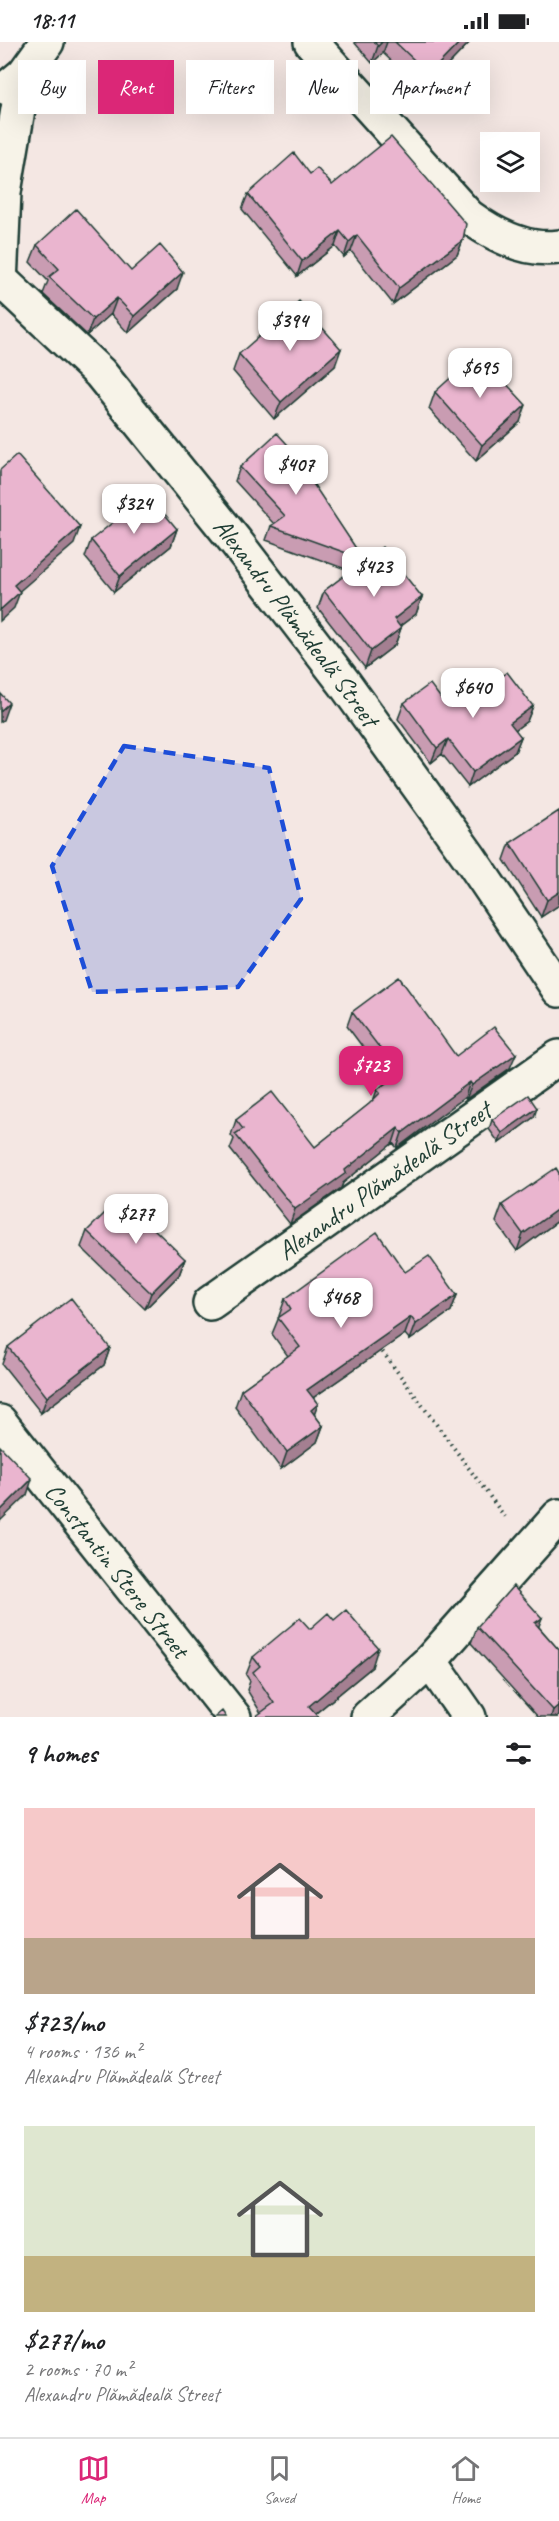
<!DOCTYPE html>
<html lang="en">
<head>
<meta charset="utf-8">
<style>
  :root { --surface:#fff; --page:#f2f2f2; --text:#202124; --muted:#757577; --line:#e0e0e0; --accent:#db2777 }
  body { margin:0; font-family:Caveat,sans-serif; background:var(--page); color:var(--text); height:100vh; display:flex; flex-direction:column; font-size:22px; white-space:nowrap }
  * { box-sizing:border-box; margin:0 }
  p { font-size:20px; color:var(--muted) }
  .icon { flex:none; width:33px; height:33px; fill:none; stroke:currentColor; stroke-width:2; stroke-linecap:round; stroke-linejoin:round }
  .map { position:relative; height:1675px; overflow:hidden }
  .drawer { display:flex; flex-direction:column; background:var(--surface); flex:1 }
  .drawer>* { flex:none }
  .top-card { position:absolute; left:18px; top:18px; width:524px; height:54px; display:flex; gap:12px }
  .tools { position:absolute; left:480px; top:90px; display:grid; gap:12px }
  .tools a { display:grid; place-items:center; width:60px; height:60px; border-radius:0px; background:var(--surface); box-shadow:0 6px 24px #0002; font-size:30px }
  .price { position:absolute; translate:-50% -51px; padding:0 14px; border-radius:12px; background:#fff; color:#222; font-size:20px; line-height:39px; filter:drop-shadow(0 2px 3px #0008) }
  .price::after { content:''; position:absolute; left:50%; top:36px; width:18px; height:14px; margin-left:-9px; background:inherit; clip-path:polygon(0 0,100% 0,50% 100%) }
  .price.current { background:var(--accent); color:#fff }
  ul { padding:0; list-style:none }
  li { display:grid; align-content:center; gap:12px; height:318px; padding:0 24px }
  li span { display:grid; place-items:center; height:186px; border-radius:0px; color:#555 }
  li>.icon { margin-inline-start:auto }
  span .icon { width:108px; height:108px; fill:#fffc; stroke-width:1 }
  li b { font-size:26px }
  h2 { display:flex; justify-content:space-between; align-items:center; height:72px; padding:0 24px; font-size:26px }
  .chip { padding:0 21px; border-radius:0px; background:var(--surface); box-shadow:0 6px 24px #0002; font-size:21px; line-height:54px }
  .chip.current { background:var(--accent); color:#fff }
  .status { display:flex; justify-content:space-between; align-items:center; height:42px; padding:0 30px; background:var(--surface); direction:ltr }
  .status svg { height:16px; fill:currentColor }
  .dock { display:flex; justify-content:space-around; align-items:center; height:84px; border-top:2px solid var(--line); background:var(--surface); font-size:16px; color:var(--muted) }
  .dock a { display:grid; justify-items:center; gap:3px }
  .dock .current { color:var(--accent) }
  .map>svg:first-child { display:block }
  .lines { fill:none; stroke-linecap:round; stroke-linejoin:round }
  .minor-casing { stroke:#1f3d34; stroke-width:38 }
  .path { stroke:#1f3d34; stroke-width:4; stroke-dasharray:1.5 4.5; stroke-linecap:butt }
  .minor { stroke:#f7f3e8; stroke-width:33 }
  .wall { fill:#c99cb2; stroke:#1f3d34; stroke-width:1.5 }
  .shaded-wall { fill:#a47f91; stroke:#1f3d34; stroke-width:1.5 }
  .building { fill:#eab5cf; stroke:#1f3d34; stroke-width:1.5 }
  .marked { fill:#1d4ed8; fill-opacity:0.2; stroke:#1d4ed8; stroke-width:4.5; stroke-dasharray:12 8; stroke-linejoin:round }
  .labels { text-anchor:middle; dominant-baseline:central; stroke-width:5; stroke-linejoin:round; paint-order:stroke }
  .street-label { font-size:26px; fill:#1f3d34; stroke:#f7f3e8 }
</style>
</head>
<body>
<div class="status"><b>18:11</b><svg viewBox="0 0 49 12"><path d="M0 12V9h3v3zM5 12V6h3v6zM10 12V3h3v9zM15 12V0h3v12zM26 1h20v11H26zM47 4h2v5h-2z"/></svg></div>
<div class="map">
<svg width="559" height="1675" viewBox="0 0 559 1675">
  <rect width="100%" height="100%" fill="#f4e7e3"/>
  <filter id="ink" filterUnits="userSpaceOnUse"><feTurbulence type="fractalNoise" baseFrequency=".0167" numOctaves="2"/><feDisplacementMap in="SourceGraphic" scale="12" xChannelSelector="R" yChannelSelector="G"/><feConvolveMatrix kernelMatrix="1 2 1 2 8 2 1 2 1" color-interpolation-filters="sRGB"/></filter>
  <g filter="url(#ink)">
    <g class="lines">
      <defs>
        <g id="minor">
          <path d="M311,0L468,174C494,193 526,210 559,205"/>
          <path d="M7,46L24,32L47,0"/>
          <path id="s1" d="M1,238L100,331L236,500L345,642L470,816L559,948"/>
          <path d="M0,242L4,150L24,32"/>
          <path id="s2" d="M210,1261L559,1015"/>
          <path id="s3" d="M0,1380L234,1675"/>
          <path d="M430,1619L469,1675"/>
          <path d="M368,1675L430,1619L559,1474"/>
        </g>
      </defs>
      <use href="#minor" class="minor-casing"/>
      <path class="path" d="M379,1305L505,1475"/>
      <use href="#minor" class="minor"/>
    </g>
    <path class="wall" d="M354,0H470L423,49L383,11L372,21Z
      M310,132L332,143L463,198L457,213L393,262L351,209L344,215L335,204L297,234L242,167L248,152Z
      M37,203L131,229L177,247L128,291L111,272L87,293L43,252L48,239L30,220Z
      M239,312L335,324L274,377L233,329Z
      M435,350L520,380L476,419L429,367Z
      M240,425L317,435L314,444L363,517L362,520L422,555L416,572L400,584L401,586L395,603L365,626L318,566L324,549L351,529L266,498L271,484L274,482L235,439Z
      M177,487L171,504L114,550L85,515L91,498Z
      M484,647L533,664L527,679L515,688L521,695L515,710L468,745L442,712L431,721L398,677L404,661L446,663Z
      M510,801L559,863L541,875L504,818Z
      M352,970L456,1014L510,1026L466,1057L465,1055L397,1106L393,1101L343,1141L341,1146L290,1182L230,1107L234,1097L231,1093L236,1078L315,1105L373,1059L377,1048L388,1039L347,984Z
      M534,1075L499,1101L489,1087L492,1078Z
      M559,1131V1178L517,1209L496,1180L502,1163Z
      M87,1189L185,1217L179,1233L145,1267L81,1205Z
      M405,1230L457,1253L451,1269L410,1298L405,1292L313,1356L318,1362L314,1372L323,1384L317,1400L281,1427L235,1365L241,1348L288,1314L272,1292L279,1275V1274L285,1257Z
      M8,1305L110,1306L104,1323L41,1371L2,1322Z
      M477,1585H539L559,1608V1674L558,1675H538L471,1601Z
      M310,1587L372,1625L316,1671H261L247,1648L250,1639L246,1633L253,1615Z"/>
    <path class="shaded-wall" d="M382,0H387L383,11L372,21L378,4Z
      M460,0H470L423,49L429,32Z
      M340,189L335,204L297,234L302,219Z
      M357,193L351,209L344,215L349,200Z
      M463,198L457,213L393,262L399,246Z
      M183,230L177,247L128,291L134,274Z
      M117,256L111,272L87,293L93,277Z
      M341,307L335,324L274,377L281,360Z
      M526,363L520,380L476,419L482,403Z
      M80,485L74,502L8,559L14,543Z
      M177,487L171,504L114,550L120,534Z
      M20,550L14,566L0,579V568Z
      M422,555L416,572L388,593L394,577Z
      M401,586L395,603L365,626L371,609Z
      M9,661L3,678L0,680V669Z
      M533,664L527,679L504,696L510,681Z
      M521,695L515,710L468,745L473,730Z
      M448,697L442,712L431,721L437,706Z
      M559,850V863L541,875L547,858Z
      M516,1012L510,1026L466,1057L472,1043Z
      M470,1040L465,1055L397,1106L402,1091Z
      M537,1066L534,1075L499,1101L502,1091Z
      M398,1086L393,1101L343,1141L341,1146L290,1182L295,1167Z
      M559,1166V1178L517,1209L523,1192Z
      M185,1217L179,1233L145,1267L151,1251Z
      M457,1253L451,1269L410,1298L416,1282Z
      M411,1275L405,1292L301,1364L307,1348Z
      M110,1306L104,1323L41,1371L47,1355Z
      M318,1362L312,1379L311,1368Z
      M323,1384L317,1400L281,1427L287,1410Z
      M32,1437L27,1453L0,1479V1469Z
      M542,1576L536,1592L535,1581Z
      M378,1606L372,1625L311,1675L309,1664Z
      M559,1663V1674L558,1675H551L553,1668Z"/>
    <path class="building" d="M374,0H382L378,4Z
      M395,0H460L429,32Z
      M391,95L466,182L463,198L399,246L357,193L349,200L340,189L302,219L248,152L294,111L310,132L317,126L332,143Z
      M76,167L131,229L160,203L183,230L134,274L117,256L93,277L49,235L59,227L37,203Z
      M299,259L341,307L281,360L239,312Z
      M478,311L526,363L482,403L435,350Z
      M277,391L317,435L312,440L363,517L271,484L285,474L240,425Z
      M17,413L80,485L14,543L20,550L0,568V428Z
      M148,452L177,487L120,534L91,498Z
      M382,505L422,555L394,577L401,586L371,609L324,549Z
      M507,630L533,664L510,681L521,695L473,730L448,697L437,706L404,661L430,642L446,663L478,639L484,647Z
      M0,651L9,661L0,669Z
      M559,769V850L547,858L510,801Z
      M399,935L456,1014L494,985L516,1012L472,1043L470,1040L402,1091L398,1086L345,1128L346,1131L295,1167L235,1092L243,1087L236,1078L272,1050L315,1105L369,1062L380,1051L377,1048L399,1031L352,970Z
      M528,1053L537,1066L502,1091L492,1078Z
      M556,1126L559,1131V1166L523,1192L502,1163Z
      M121,1155L185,1217L151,1251L87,1189Z
      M377,1190L405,1230L429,1214L457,1253L416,1282L411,1275L307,1348L318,1362L311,1368L323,1384L287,1410L241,1348L300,1305L278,1276L291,1267L285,1257Z
      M71,1256L110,1306L47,1355L8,1305Z
      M0,1404L32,1437L0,1469Z
      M513,1544L542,1576L535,1581L559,1608V1663L553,1668L477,1585Z
      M346,1568L378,1606L309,1664L319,1675H255L274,1661L253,1630L260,1624L253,1615L300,1576L310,1587L328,1571L334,1578Z
      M222,1669L226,1675H215Z"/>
  </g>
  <path class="marked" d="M124,704L269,726L301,857L238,945L92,950L52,824Z"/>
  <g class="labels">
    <g class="street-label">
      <text stroke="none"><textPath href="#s1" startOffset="453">Alexandru Plămădeală Street</textPath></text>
      <text stroke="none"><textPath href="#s2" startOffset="213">Alexandru Plămădeală Street</textPath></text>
      <text stroke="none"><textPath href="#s3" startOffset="189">Constantin Stere Street</textPath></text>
    </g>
  </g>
</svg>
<div class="tools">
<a><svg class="icon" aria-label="layers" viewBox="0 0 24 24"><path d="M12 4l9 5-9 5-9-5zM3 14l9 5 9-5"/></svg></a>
</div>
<b class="price" style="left:290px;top:310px">$394</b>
<b class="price" style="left:480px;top:357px">$695</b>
<b class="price" style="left:296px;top:454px">$407</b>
<b class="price" style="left:134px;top:493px">$324</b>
<b class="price" style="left:374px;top:556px">$423</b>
<b class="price" style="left:473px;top:677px">$640</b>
<b class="price current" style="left:371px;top:1055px">$723</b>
<b class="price" style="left:136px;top:1203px">$277</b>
<b class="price" style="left:341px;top:1287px">$468</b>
<div class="top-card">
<a class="chip">Buy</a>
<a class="chip current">Rent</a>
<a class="chip">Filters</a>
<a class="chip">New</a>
<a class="chip">Apartment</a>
</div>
</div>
<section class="drawer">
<h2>9 homes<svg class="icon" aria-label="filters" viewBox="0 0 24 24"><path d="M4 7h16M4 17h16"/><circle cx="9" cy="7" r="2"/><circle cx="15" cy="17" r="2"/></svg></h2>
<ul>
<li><span style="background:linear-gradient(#f6c9c9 70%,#b9a48a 0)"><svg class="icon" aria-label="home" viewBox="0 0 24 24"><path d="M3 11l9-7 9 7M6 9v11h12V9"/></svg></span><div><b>$723/mo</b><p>4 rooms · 136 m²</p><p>Alexandru Plămădeală Street</p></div></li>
<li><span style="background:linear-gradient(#dfe7d0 70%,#c2b280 0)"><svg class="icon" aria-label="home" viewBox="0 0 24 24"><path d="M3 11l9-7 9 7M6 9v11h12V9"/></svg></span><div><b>$277/mo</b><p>2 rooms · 70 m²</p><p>Alexandru Plămădeală Street</p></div></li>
</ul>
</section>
<nav class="dock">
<a class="current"><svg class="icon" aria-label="map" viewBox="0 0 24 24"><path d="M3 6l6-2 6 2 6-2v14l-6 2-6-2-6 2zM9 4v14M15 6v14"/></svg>Map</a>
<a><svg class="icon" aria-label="saved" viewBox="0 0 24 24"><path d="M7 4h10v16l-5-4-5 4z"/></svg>Saved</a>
<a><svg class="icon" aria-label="home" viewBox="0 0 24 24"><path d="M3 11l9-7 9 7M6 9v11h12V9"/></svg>Home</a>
</nav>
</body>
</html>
